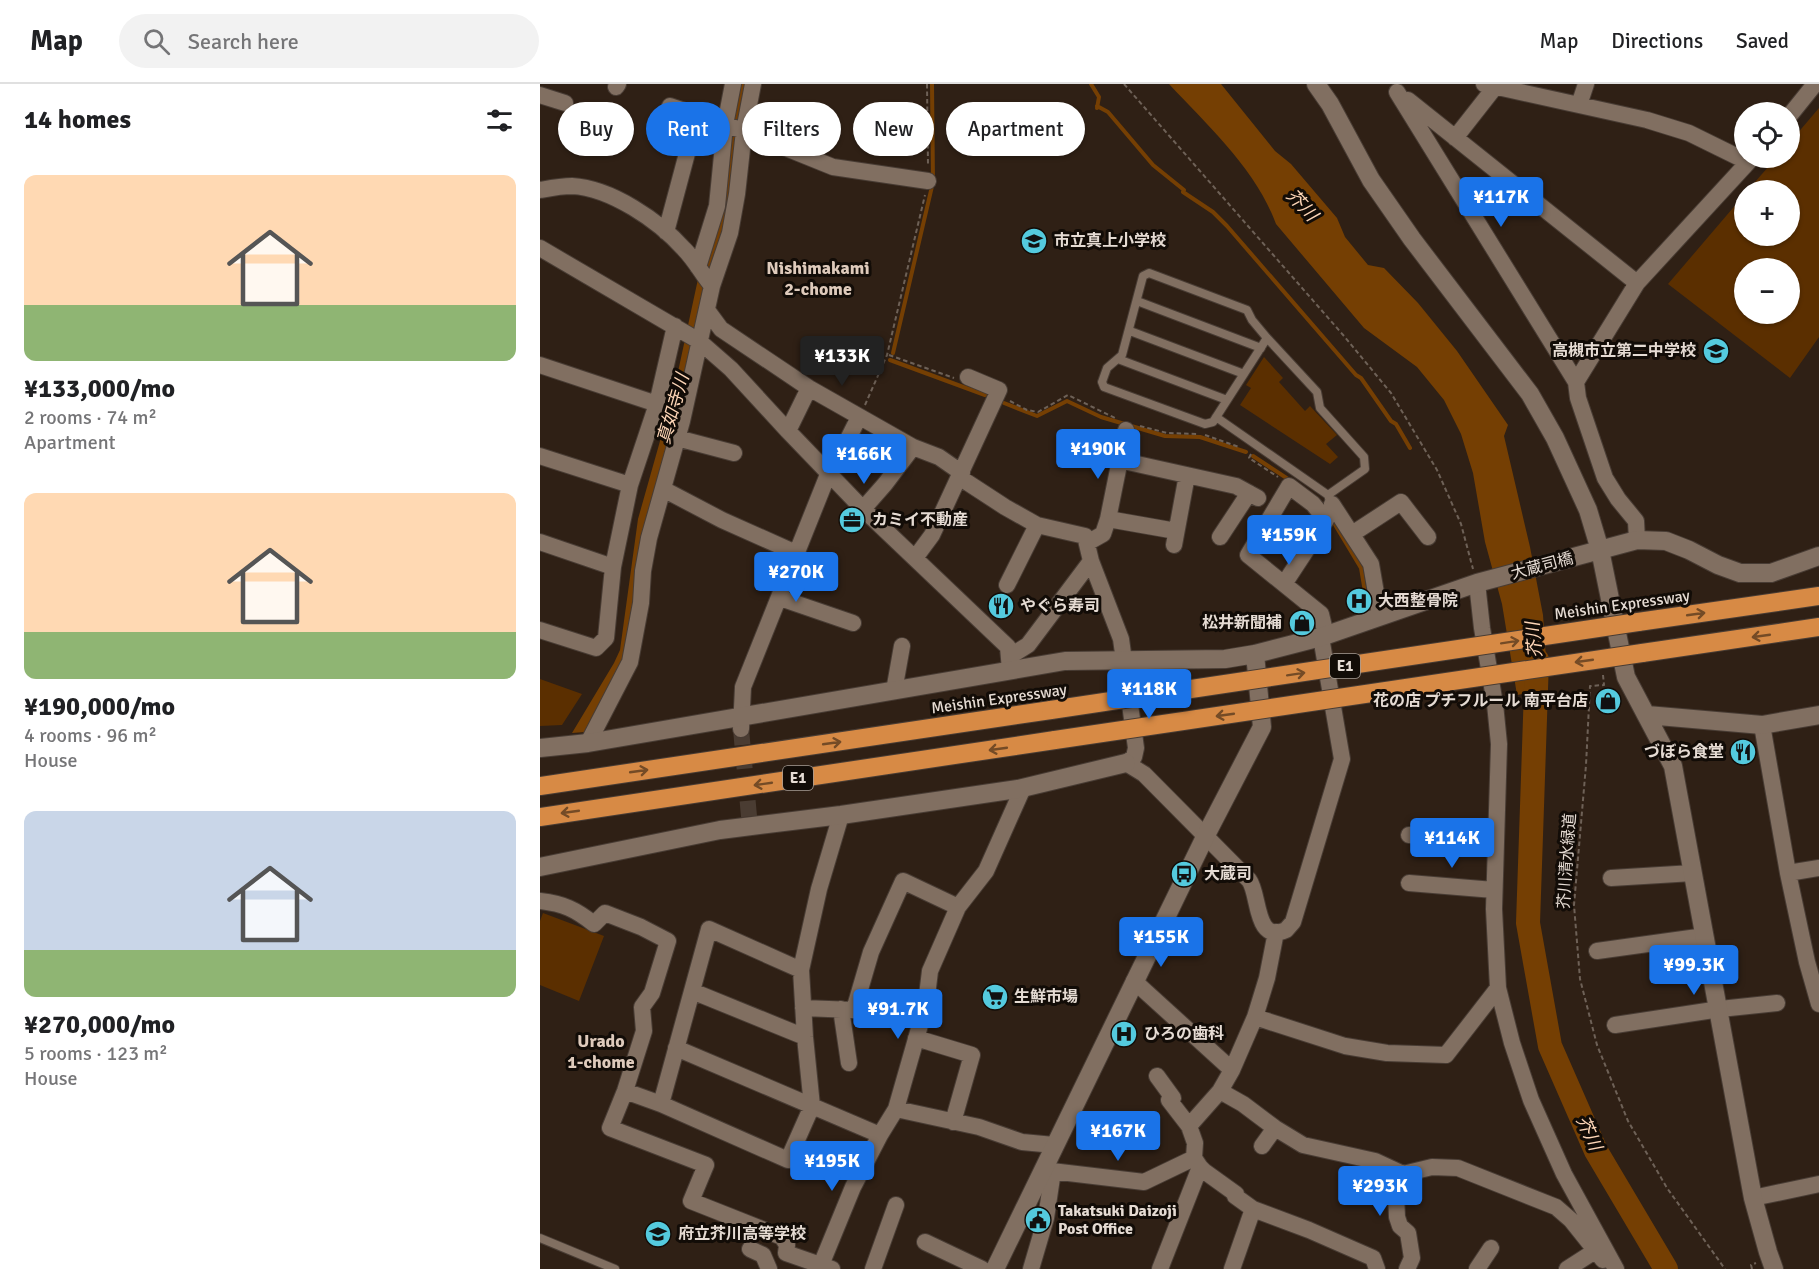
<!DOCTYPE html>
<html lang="en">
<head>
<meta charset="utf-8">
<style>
  :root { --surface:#fff; --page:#f2f2f2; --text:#202124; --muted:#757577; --line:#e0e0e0; --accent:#1a73e8 }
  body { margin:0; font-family:Signika,"Noto Sans JP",sans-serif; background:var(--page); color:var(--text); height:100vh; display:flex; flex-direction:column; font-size:22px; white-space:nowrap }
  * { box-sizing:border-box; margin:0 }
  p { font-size:20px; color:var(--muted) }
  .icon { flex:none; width:33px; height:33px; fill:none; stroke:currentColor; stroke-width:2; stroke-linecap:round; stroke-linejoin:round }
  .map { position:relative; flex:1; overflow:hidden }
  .details { display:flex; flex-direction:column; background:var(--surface); width:540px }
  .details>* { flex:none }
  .top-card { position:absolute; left:18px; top:18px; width:570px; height:54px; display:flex; gap:12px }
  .tools { position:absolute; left:1194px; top:18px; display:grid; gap:12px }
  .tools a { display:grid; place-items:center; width:66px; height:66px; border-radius:50%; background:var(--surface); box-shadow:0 2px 4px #0004; font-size:30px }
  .price { position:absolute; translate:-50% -51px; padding:0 14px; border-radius:6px; background:var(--accent); color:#fff; font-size:20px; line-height:39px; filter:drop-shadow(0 2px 3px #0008) }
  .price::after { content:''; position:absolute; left:50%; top:36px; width:18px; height:14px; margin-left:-9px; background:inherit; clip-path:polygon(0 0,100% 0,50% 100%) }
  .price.current { background:#222; color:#fff }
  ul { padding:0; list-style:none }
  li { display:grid; align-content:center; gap:12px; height:318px; padding:0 24px }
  li span { display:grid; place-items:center; height:186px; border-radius:12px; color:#555 }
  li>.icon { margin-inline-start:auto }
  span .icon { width:108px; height:108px; fill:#fffc; stroke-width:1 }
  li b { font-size:26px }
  h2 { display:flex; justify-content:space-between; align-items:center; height:72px; padding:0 24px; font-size:26px }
  .tag { padding:0 21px; border-radius:27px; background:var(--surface); box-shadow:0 2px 4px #0004; font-size:21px; line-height:54px }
  .tag.current { background:var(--accent); color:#fff }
  header { display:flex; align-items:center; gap:36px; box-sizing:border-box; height:84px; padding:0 30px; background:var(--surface); border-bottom:2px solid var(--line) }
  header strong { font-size:28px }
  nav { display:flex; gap:33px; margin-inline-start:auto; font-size:21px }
  .search { width:420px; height:54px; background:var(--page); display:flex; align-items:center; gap:15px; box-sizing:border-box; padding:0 21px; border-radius:33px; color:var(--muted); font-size:22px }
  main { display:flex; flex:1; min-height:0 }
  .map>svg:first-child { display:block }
  .green { fill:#5b2f00; fill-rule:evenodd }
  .water { fill:#753f03 }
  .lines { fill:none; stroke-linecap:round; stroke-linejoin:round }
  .stream { stroke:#753f03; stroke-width:4 }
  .river { stroke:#753f03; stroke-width:24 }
  .street-tunnel { stroke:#4a3c32; stroke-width:16; stroke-dasharray:16 8; stroke-linecap:butt }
  .lane-casing { stroke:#483c34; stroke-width:10 }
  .street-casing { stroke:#483c34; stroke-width:18 }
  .secondary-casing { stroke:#483c34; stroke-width:20 }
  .highway-casing { stroke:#483c34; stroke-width:20 }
  .path { stroke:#6e6157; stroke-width:2; stroke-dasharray:4.5 3; stroke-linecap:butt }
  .lane { stroke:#816f61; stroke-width:8 }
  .street { stroke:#816f61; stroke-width:16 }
  .secondary { stroke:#816f61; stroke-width:18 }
  .highway { stroke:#d78a45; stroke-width:18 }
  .highway-bridge-casing { stroke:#483c34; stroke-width:20; stroke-linecap:butt }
  .highway-bridge { stroke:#d78a45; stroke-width:18 }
  .oneway { stroke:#744b26 }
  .labels { text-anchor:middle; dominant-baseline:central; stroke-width:6; stroke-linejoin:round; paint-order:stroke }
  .shield { fill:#120c07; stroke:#a69d96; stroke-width:1.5 }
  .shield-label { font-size:15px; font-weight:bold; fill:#e5dbd3 }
  .poi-label { font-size:16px; font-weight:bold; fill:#e5dbd3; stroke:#120c07; text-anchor:start }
  .street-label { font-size:16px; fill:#e5dbd3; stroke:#120c07 }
  .water-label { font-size:18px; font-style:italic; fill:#fed6b7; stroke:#120c07 }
  .neighbourhood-label { font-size:18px; font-weight:bold; fill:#decabb; stroke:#120c07 }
</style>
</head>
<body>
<header>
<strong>Map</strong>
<div class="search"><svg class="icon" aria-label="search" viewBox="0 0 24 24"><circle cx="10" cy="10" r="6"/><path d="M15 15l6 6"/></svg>Search here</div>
<nav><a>Map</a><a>Directions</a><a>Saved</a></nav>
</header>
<main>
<section class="details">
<h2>14 homes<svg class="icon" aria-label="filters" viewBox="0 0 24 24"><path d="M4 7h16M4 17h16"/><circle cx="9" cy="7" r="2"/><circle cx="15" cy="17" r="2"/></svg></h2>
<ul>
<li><span style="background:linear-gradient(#ffd9b3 70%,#8fb573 0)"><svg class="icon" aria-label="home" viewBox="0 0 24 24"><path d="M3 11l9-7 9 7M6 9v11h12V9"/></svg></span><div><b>¥133,000/mo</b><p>2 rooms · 74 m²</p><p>Apartment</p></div></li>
<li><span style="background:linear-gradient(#ffd9b3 75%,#8fb573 0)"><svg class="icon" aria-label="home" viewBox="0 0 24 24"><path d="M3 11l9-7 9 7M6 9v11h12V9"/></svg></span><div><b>¥190,000/mo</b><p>4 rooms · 96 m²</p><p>House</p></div></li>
<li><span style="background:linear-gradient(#c9d6e8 75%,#8fb573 0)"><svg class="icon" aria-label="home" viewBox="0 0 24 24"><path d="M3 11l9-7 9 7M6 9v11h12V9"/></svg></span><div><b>¥270,000/mo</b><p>5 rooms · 123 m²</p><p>House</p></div></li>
</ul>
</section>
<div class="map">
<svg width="1279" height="1185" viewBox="0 0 1279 1185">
  <rect width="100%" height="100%" fill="#2f2015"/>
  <path class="green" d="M1279,24V253L1250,294L1128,200L1204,111V152H1250V106H1208L1236,74H1250V58ZM1250,184V230H1204V184Z
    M724,273L743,294L739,298L765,327L770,322L797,351L786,360L798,373L790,380L700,321L711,304L706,301Z
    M0,595L42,610L22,641L0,642Z
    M3,829L64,852L39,917L0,901V837Z"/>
  <path class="water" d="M200,0H206L188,127L90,561L45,648L32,649L74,579L80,566L98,435L133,311Z
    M629,0H681L735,67L751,80L797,134L805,153L828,181L844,184L878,219L917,267L968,341L964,352L990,463L1003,531L1008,605L977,611L962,520L945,458L933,389L921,350L904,316L877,283L824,244L736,140C716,85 668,42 629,0Z"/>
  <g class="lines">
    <path class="stream" d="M551,0L559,13L557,24
      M557,22L568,28L613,81L644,106L643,108L673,128L687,142L816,291L821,294L851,337L856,340L870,364
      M353,269L393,98L392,0
      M350,276L445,311
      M464,319L497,332L527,317L561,333L625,352L660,353L706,368
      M713,372L751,397
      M791,434L821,484L827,520"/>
    <path class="river" d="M997,576L988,839L1010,962L1056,1067L1126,1185"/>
    <path class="street-tunnel" d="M201,645L210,743"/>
    <defs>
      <path id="lane" d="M597,217L721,264
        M590,247L704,290
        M727,254L673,338L665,340L564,303L562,298L567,284L582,271L603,192L609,189L707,226L712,236L727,254L777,308L780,324L824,373L825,385L788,411
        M578,275L687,316
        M676,333L788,411L789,414
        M0,1154L75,1185"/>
      <path id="street" d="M944,0L1107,36L1149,49L1208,78
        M76,3L78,0
        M857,8L1036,298
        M0,11L25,19
        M868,16L1097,199
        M1039,21L1046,0
        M130,22L204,47L293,83L388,97
        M1250,31L1275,0
        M915,54L955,3
        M0,106C11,104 21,102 32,102C71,104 119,137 144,165C155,176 162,190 172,202
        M126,148L157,32
        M0,164L159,257L191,285L248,347L323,425L468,563L470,586
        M158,183L177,122L185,41L193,0
        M167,226L181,245L269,304L373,363L399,373L422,389
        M0,281L117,320
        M248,347L269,304
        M137,354L194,369
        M0,372L90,401
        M579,376L696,402L718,414
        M419,393L465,423L497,441L545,452L551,477L581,555L596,664L594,673L586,679L604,690L709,796C720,810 714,860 746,846L753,838L802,675L781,553
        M123,405L182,436L256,469
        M792,420L831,480L840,532
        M323,425L345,400L373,363
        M568,435L636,447
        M812,450L861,418L888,453
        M680,453L709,409
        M1097,456L1096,437L1078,415L1065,394L1038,314L1036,298L1097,199L1212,74
        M0,458L73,483
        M547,459L563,450L568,435L586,346
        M634,461L647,391
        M375,474L392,451L459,306L428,293
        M937,499L942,544L955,620L959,660L954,825L958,904L972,959L991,1016L1024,1090L1076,1185
        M744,500L786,436L773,420L749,402L708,471L781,530L786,551
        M467,501L497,441
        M240,514L313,539
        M0,546L56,564L66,554L73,483L90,401L117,320L135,242
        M469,573L488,561L551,477
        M354,607L362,562
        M1222,641L1248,789L1267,878L1279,920
        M201,645L203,603L289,388L296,379L319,333
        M48,659L90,578L101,519L103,487L109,454L142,337L172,202L190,149L197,110L204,47L213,0
        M869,751L955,756
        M1248,789L1279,784
        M1071,794L1153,789
        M869,799L954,806
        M0,817C24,820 35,825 54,840L65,829L101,843L128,857L112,909L102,923L104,947L85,1007L70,1044L166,1081L151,1117L242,1153L247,1161L246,1169L292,1185
        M1057,867L1165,852
        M261,886L169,845L121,1020L248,1076L272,1022L265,953L261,886L279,805L301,731
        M594,897L692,986
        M152,907L265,953
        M263,924L314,926L331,868L363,797L418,823
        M301,925L309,979
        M715,933L805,962L847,969L906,971L958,904
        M1075,941L1180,925L1237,919
        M376,954L432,971L413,1038
        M136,964L340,1051L356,1025L386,920L390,887L418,823L446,787L483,704
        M617,992L633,1014L629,1016L649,1042L655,1059L654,1074L660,1083L664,1087L696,1110L695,1112L713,1125L769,1146L833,1174L837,1185
        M85,1007L121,1020
        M680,1007L703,1020L735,1044L763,1061L835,1077L863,1090L892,1083L918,1084L1016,1123L1031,1136L1063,1176
        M356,1025L439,1043L482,1058L514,1061
        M649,1042L680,1007L692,986L715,933L727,894L736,848
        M722,1062L735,1044
        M503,1086L604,1098L654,1074
        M855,1088L857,1133L860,1142L868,1149L872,1174L867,1185
        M1213,1114L1279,1100
        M385,1158L442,1185
        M210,1165L223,1171L229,1185
        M281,1181L313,1103L340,1051
        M333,1185L356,1121
        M491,1185L506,1134L513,1087
        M620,1185L660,1083
        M692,1185L713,1125
        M937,1185L951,1164
        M1027,1185L1055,1167"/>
      <path id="secondary" d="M776,0L790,20L831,96L872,155L990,310L1015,354L1048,426L1060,466L1086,593L1133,682L1213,1114L1228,1168L1234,1185
        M1107,631L1222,641L1279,631
        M0,664L48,659L525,577L685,575L715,570L781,553L937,499L1097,456L1126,457L1149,466L1178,481L1200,489H1231L1279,472
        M0,783L180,746L301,731L478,705L586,679
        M455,1185L666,751L722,643L715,570"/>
      <path id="highway" d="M1098,538L1279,512
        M1102,569L1279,543
        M0,702L511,626
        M0,733L515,656"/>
    </defs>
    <use href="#lane" class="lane-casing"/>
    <use href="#street" class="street-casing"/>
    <use href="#secondary" class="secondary-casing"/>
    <use href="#highway" class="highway-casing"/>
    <path class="path" d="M387,0L388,81
      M584,0L804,252L851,309L897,386L921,440L933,485
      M349,271L414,294
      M470,317L487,326L498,328L528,311L577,335
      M325,321L347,271L385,111
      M600,342L627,349L659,350
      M665,351L699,363
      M711,370L709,374L738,393
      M1063,591L1064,601L1050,602L1046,681L1034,821L1040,895L1057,961L1088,1037L1127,1104L1185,1185
      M1212,1185L1211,1181L1216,1179"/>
    <use href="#lane" class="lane"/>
    <use href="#street" class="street"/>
    <use href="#secondary" class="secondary"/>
    <use href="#highway" class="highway"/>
    <defs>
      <path id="highway-bridge" d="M511,626L1098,538
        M515,656L1102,569"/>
    </defs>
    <use href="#highway-bridge" class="highway-bridge-casing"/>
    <use href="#highway-bridge" class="highway-bridge"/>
  </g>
  <defs><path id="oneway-shaft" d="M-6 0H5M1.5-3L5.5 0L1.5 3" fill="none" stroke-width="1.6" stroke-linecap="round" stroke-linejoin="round" transform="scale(1.5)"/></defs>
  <g class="oneway">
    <use href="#oneway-shaft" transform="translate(1156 530) rotate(-8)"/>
    <use href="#oneway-shaft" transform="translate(1221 552) rotate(172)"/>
    <use href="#oneway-shaft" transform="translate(970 558) rotate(-9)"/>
    <use href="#oneway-shaft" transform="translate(1044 577) rotate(172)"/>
    <use href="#oneway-shaft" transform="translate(756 590) rotate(-9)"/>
    <use href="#oneway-shaft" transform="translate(685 631) rotate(172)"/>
    <use href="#oneway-shaft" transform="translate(292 659) rotate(-8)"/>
    <use href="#oneway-shaft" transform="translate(458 665) rotate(172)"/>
    <use href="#oneway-shaft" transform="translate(99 687) rotate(-8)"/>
    <use href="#oneway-shaft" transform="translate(223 700) rotate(172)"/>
    <use href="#oneway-shaft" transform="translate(30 728) rotate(172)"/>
  </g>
  <defs>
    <symbol id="school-disc" viewBox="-11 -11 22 22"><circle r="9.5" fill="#54cade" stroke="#120c07"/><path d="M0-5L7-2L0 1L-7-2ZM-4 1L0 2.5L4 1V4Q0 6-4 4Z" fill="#111"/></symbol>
    <symbol id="office-disc" viewBox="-11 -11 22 22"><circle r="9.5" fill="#54cade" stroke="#120c07"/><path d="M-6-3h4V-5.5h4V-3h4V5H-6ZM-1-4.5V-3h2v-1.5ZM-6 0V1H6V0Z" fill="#111"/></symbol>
    <symbol id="hospital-disc" viewBox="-11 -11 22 22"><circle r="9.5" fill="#54cade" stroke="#120c07"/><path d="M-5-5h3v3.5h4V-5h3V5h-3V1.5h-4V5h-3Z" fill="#111"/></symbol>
    <symbol id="restaurant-disc" viewBox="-11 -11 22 22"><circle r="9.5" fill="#54cade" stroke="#120c07"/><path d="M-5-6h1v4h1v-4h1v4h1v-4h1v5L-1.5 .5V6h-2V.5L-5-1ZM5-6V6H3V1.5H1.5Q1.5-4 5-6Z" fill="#111"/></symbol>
    <symbol id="shop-disc" viewBox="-11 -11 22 22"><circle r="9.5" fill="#54cade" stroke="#120c07"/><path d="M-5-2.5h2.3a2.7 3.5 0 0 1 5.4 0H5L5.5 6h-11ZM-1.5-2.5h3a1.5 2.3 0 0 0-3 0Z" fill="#111"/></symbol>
    <symbol id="bus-disc" viewBox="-11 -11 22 22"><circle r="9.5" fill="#54cade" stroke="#120c07"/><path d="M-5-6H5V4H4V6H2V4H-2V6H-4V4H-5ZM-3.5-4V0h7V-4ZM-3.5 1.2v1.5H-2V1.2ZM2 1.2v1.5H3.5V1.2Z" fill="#111"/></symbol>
    <symbol id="supermarket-disc" viewBox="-11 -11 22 22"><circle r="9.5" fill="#54cade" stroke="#120c07"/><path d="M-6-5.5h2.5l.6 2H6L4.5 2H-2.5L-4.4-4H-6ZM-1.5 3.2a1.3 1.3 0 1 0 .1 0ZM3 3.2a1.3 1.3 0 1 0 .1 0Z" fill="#111"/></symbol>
    <symbol id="civic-disc" viewBox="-11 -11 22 22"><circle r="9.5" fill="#54cade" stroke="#120c07"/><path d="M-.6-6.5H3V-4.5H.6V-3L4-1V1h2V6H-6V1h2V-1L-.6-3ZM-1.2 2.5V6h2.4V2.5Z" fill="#111"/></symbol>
  </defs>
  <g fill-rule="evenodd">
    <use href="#school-disc" x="479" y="142" width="30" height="30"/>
    <use href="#school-disc" x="1161" y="252" width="30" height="30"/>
    <use href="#office-disc" x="297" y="421" width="30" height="30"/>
    <use href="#hospital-disc" x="804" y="502" width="30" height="30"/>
    <use href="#restaurant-disc" x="446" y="507" width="30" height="30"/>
    <use href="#shop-disc" x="747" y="524" width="30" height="30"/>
    <use href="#shop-disc" x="1053" y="602" width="30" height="30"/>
    <use href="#restaurant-disc" x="1188" y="653" width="30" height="30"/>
    <use href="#bus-disc" x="629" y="775" width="30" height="30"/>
    <use href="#supermarket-disc" x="440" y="898" width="30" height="30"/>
    <use href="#hospital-disc" x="569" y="935" width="30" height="30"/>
    <use href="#civic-disc" x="483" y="1121" width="30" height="30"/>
    <use href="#school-disc" x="103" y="1135" width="30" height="30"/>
  </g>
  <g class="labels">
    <g class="shield">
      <rect x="790" y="570" width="30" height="24" rx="4.5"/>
      <rect x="243" y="682" width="30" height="24" rx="4.5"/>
    </g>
    <g class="shield-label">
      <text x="805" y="582">E1</text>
      <text x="258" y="694">E1</text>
    </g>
    <g class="poi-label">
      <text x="514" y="157">市立真上小学校</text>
      <text x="1156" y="267" text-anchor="end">高槻市立第二中学校</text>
      <text x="332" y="436">カミイ不動産</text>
      <text x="838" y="517">大西整骨院</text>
      <text x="480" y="522">やぐら寿司</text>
      <text x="742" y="539" text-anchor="end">松井新聞補</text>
      <text x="1048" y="617" text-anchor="end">花の店 プチフルール 南平台店</text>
      <text x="1184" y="668" text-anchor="end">づぼら食堂</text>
      <text x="664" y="790">大蔵司</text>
      <text x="474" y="913">生鮮市場</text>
      <text x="604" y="950">ひろの歯科</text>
      <text x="518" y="1127">Takatsuki Daizoji<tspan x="518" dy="18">Post Office</tspan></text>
      <text x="138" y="1150">府立芥川高等学校</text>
    </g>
    <g class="street-label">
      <text transform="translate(1002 482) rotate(-15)">大蔵司橋</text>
      <text transform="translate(1082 521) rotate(-8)">Meishin Expressway</text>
      <text transform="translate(459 615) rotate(-8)">Meishin Expressway</text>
      <text transform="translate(1027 777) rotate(-86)">芥川清水緑道</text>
    </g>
    <g class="water-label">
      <text transform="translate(762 121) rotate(47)">芥川</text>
      <text transform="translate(133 325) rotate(-74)">真如寺川</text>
      <text transform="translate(994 556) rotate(-95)">芥川</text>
      <text transform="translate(1049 1049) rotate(65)">芥川</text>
    </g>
    <g class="neighbourhood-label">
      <text x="278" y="184">Nishimakami<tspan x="278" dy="21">2-chome</tspan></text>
      <text x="61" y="957">Urado<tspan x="61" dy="21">1-chome</tspan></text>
    </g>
  </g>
</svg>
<div class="tools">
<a><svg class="icon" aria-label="locate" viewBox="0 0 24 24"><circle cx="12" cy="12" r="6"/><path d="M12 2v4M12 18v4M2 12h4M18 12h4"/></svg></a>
<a>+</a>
<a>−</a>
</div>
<b class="price" style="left:961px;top:144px">¥117K</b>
<b class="price current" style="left:302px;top:303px">¥133K</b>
<b class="price" style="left:558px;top:396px">¥190K</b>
<b class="price" style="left:324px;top:401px">¥166K</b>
<b class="price" style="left:749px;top:482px">¥159K</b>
<b class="price" style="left:256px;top:519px">¥270K</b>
<b class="price" style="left:609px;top:636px">¥118K</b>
<b class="price" style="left:912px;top:785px">¥114K</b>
<b class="price" style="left:621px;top:884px">¥155K</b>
<b class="price" style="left:1154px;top:912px">¥99.3K</b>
<b class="price" style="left:358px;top:956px">¥91.7K</b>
<b class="price" style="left:578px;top:1078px">¥167K</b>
<b class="price" style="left:292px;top:1108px">¥195K</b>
<b class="price" style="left:840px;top:1133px">¥293K</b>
<div class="top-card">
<a class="tag">Buy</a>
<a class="tag current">Rent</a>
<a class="tag">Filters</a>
<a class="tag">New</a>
<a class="tag">Apartment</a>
</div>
</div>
</main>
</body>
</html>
